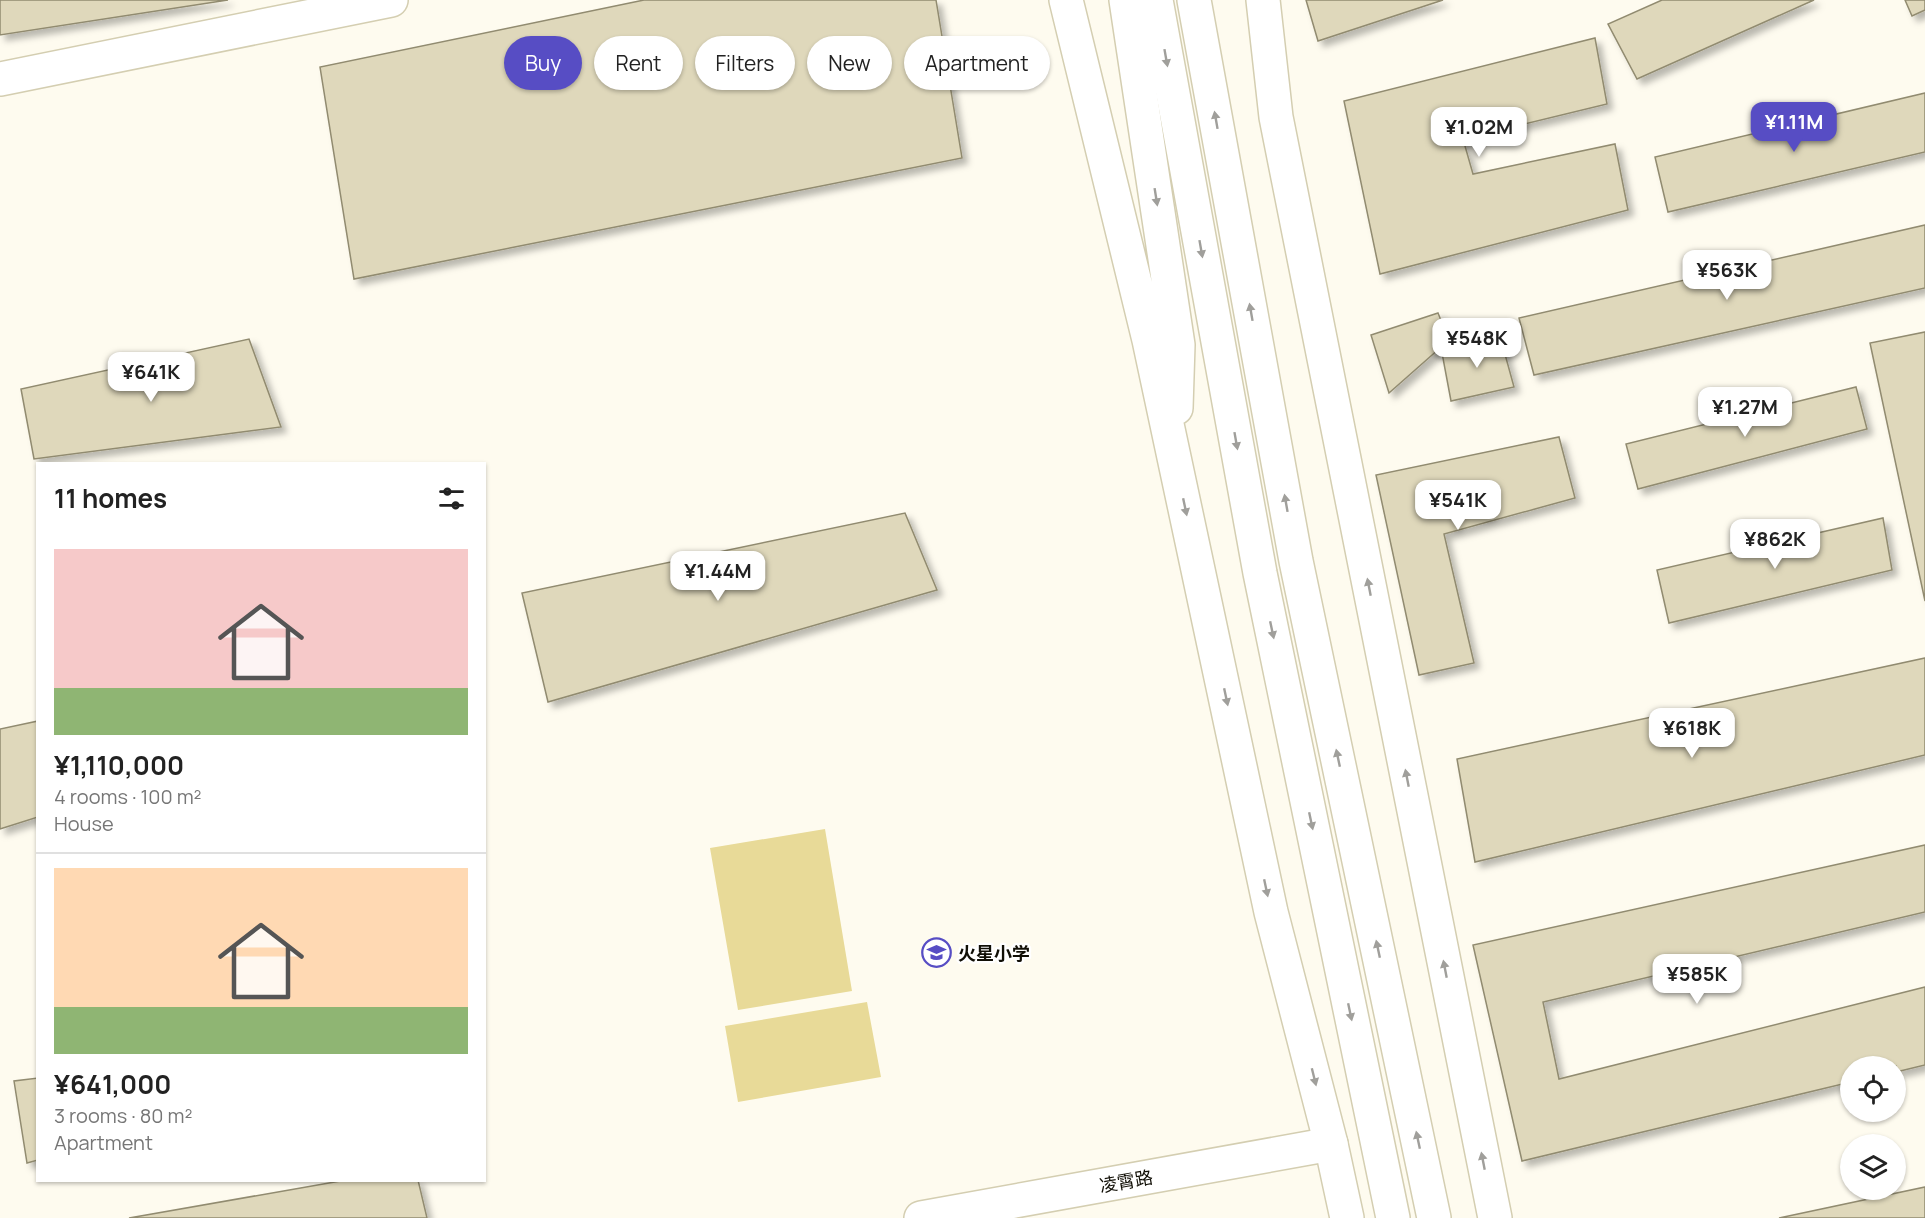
<!DOCTYPE html>
<html lang="en">
<head>
<meta charset="utf-8">
<style>
  :root { --surface:#fff; --page:#f2f2f2; --text:#222; --muted:#767676; --line:#e0e0e0; --accent:#574dc4 }
  body { margin:0; font-family:Manrope,"Noto Sans SC",sans-serif; background:var(--page); color:var(--text); height:100vh; display:flex; flex-direction:column; font-size:22px; white-space:nowrap }
  * { box-sizing:border-box; margin:0 }
  p { font-size:20px; color:var(--muted) }
  .icon { flex:none; width:33px; height:33px; fill:none; stroke:currentColor; stroke-width:2; stroke-linecap:round; stroke-linejoin:round }
  .map { position:relative; flex:1; overflow:hidden }
  .drawer { position:absolute; left:36px; top:462px; width:450px; height:720px; display:flex; flex-direction:column; background:var(--surface); border-radius:0px; box-shadow:0 2px 4px #0004 }
  .drawer>* { flex:none }
  .hud { position:absolute; left:504px; top:36px; width:570px; height:54px; display:flex; gap:12px }
  .controls { position:absolute; left:1840px; top:1056px; display:grid; gap:12px }
  .controls a { display:grid; place-items:center; width:66px; height:66px; border-radius:50%; background:var(--surface); box-shadow:0 2px 4px #0004; font-size:30px }
  .price { position:absolute; translate:-50% -51px; padding:0 14px; border-radius:12px; background:#fff; color:#222; font-size:20px; line-height:39px; filter:drop-shadow(0 2px 3px #0008) }
  .price::after { content:''; position:absolute; left:50%; top:36px; width:18px; height:14px; margin-left:-9px; background:inherit; clip-path:polygon(0 0,100% 0,50% 100%) }
  .price.active { background:var(--accent); color:#fff }
  ul { padding:0; list-style:none }
  li { display:grid; align-content:center; gap:12px; height:318px; padding:0 18px }
  li+li { border-top:2px solid var(--line) }
  li span { display:grid; place-items:center; height:186px; border-radius:0px; color:#555 }
  li>.icon { margin-inline-start:auto }
  span .icon { width:108px; height:108px; fill:#fffc; stroke-width:1 }
  li b { font-size:26px }
  h2 { display:flex; justify-content:space-between; align-items:center; height:72px; padding:0 18px; font-size:26px }
  .pill { padding:0 21px; border-radius:27px; background:var(--surface); box-shadow:0 2px 4px #0004; font-size:21px; line-height:54px }
  .pill.active { background:var(--accent); color:#fff }
  .map>svg:first-child { display:block }
  .green { fill:#e8da98 }
  .building { fill:#dfd8bb; stroke:#918b70; stroke-width:1.5; filter:url(#shadow) }
  .lines { fill:none; stroke-linecap:round; stroke-linejoin:round }
  .street-casing { stroke:#d4ceb1; stroke-width:36 }
  .secondary-casing { stroke:#d4ceb1; stroke-width:36 }
  .highway-casing { stroke:#d4ceb1; stroke-width:36 }
  .street { stroke:#fff; stroke-width:33 }
  .secondary { stroke:#fff; stroke-width:33 }
  .highway { stroke:#fff; stroke-width:33 }
  .oneway { fill:#a09f9b }
  .labels { text-anchor:middle; dominant-baseline:central; stroke-width:4.5; stroke-linejoin:round; paint-order:stroke }
  .poi-label { font-size:18px; font-weight:bold; fill:#110f06; stroke:#fff; text-anchor:start }
  .street-label { font-size:18px; fill:#110f06; stroke:#fff }
</style>
</head>
<body>
<div class="map">
<svg width="1925" height="1218" viewBox="0 0 1925 1218">
  <defs>
    <filter id="shadow"><feDropShadow dx="5.5" dy="5.5" stdDeviation="3" flood-color="#0004"/></filter>
  </defs>
  <rect width="100%" height="100%" fill="#fefbef"/>
  <path class="green" d="M825,829L852,991L738,1010L710,848Z
    M867,1002L881,1077L738,1102L725,1026Z"/>
  <path class="building" d="M0,0H228L0,35Z
    M644,0H936L962,158L354,279L320,67Z
    M1306,0H1443L1318,41Z
    M1662,0H1814L1637,79L1608,24Z
    M1905,0H1925V10L1912,16Z
    M1595,38L1607,104L1463,139L1473,174L1615,144L1628,210L1380,274L1344,101Z
    M1925,93V152L1668,212L1655,157Z
    M1925,225V288L1534,375L1519,318Z
    M1438,313L1449,340L1389,393L1371,335Z
    M1925,332V601L1870,343Z
    M1500,336L1514,387L1451,401L1442,353Z
    M249,339L281,427L34,459L21,389Z
    M1856,387L1867,429L1638,489L1626,444Z
    M1559,437L1575,498L1444,534L1474,663L1419,675L1376,475Z
    M905,513L937,590L548,702L522,593Z
    M1883,518L1892,570L1669,623L1657,570Z
    M1925,658V755L1475,862L1457,759Z
    M38,721V817L0,829V729Z
    M1925,845V912L1543,1002L1559,1079L1925,987V1065L1896,1072V1066H1851V1082L1522,1161L1473,945Z
    M38,1078V1160L27,1163L14,1081Z
    M346,1180H418L427,1218H129Z
    M1925,1187V1218H1779Z"/>
  <g class="lines">
    <defs>
      <path id="street" d="M0,79L391,0
        M921,1218L1331,1144"/>
      <path id="secondary" d="M1066,0L1149,340L1271,912L1331,1144L1347,1218
        M1126,0L1178,345L1176,408
        M1263,0L1276,117L1495,1218"/>
      <path id="highway" d="M1156,0L1260,573L1393,1218
        M1194,0L1296,561L1434,1218"/>
    </defs>
    <use href="#street" class="street-casing"/>
    <use href="#secondary" class="secondary-casing"/>
    <use href="#highway" class="highway-casing"/>
    <use href="#street" class="street"/>
    <use href="#secondary" class="secondary"/>
    <use href="#highway" class="highway"/>
  </g>
  <defs><path id="oneway-solid" d="M-6-.8H1V-3.2L6.5 0L1 3.2V.8H-6Z" transform="scale(1.5)"/></defs>
  <g class="oneway">
    <use href="#oneway-solid" transform="translate(1166 58) rotate(80)"/>
    <use href="#oneway-solid" transform="translate(1216 120) rotate(-100)"/>
    <use href="#oneway-solid" transform="translate(1156 197) rotate(81)"/>
    <use href="#oneway-solid" transform="translate(1201 249) rotate(80)"/>
    <use href="#oneway-solid" transform="translate(1251 312) rotate(-100)"/>
    <use href="#oneway-solid" transform="translate(1236 441) rotate(80)"/>
    <use href="#oneway-solid" transform="translate(1286 503) rotate(-100)"/>
    <use href="#oneway-solid" transform="translate(1185 507) rotate(78)"/>
    <use href="#oneway-solid" transform="translate(1369 587) rotate(-101)"/>
    <use href="#oneway-solid" transform="translate(1272 630) rotate(78)"/>
    <use href="#oneway-solid" transform="translate(1226 697) rotate(78)"/>
    <use href="#oneway-solid" transform="translate(1338 758) rotate(-102)"/>
    <use href="#oneway-solid" transform="translate(1407 778) rotate(-101)"/>
    <use href="#oneway-solid" transform="translate(1311 821) rotate(78)"/>
    <use href="#oneway-solid" transform="translate(1266 888) rotate(78)"/>
    <use href="#oneway-solid" transform="translate(1378 949) rotate(-102)"/>
    <use href="#oneway-solid" transform="translate(1445 969) rotate(-101)"/>
    <use href="#oneway-solid" transform="translate(1350 1012) rotate(78)"/>
    <use href="#oneway-solid" transform="translate(1314 1077) rotate(76)"/>
    <use href="#oneway-solid" transform="translate(1418 1140) rotate(-102)"/>
    <use href="#oneway-solid" transform="translate(1483 1161) rotate(-101)"/>
  </g>
  <defs>
    <symbol id="school-ring" viewBox="-11 -11 22 22"><circle r="9.5" fill="#fff" stroke="#574dc4" stroke-width="1.5"/><path d="M0-5L7-2L0 1L-7-2ZM-4 1L0 2.5L4 1V4Q0 6-4 4Z" fill="#574dc4"/></symbol>
  </defs>
  <g fill-rule="evenodd">
    <use href="#school-ring" x="920" y="936" width="33" height="33"/>
  </g>
  <g class="labels">
    <g class="poi-label">
      <text x="958" y="953">火星小学</text>
    </g>
    <g class="street-label">
      <text transform="translate(1126 1181) rotate(-10)">凌霄路</text>
    </g>
  </g>
</svg>
<div class="controls">
<a><svg class="icon" aria-label="locate" viewBox="0 0 24 24"><circle cx="12" cy="12" r="6"/><path d="M12 2v4M12 18v4M2 12h4M18 12h4"/></svg></a>
<a><svg class="icon" aria-label="layers" viewBox="0 0 24 24"><path d="M12 4l9 5-9 5-9-5zM3 14l9 5 9-5"/></svg></a>
</div>
<b class="price active" style="left:1794px;top:153px">¥1.11M</b>
<b class="price" style="left:1479px;top:158px">¥1.02M</b>
<b class="price" style="left:1727px;top:301px">¥563K</b>
<b class="price" style="left:1477px;top:369px">¥548K</b>
<b class="price" style="left:151px;top:403px">¥641K</b>
<b class="price" style="left:1745px;top:438px">¥1.27M</b>
<b class="price" style="left:1458px;top:531px">¥541K</b>
<b class="price" style="left:1775px;top:570px">¥862K</b>
<b class="price" style="left:718px;top:602px">¥1.44M</b>
<b class="price" style="left:1692px;top:759px">¥618K</b>
<b class="price" style="left:1697px;top:1005px">¥585K</b>
<div class="hud">
<a class="pill active">Buy</a>
<a class="pill">Rent</a>
<a class="pill">Filters</a>
<a class="pill">New</a>
<a class="pill">Apartment</a>
</div>
<section class="drawer">
<h2>11 homes<svg class="icon" aria-label="filters" viewBox="0 0 24 24"><path d="M4 7h16M4 17h16"/><circle cx="9" cy="7" r="2"/><circle cx="15" cy="17" r="2"/></svg></h2>
<ul>
<li><span style="background:linear-gradient(#f6c9c9 75%,#8fb573 0)"><svg class="icon" aria-label="home" viewBox="0 0 24 24"><path d="M3 11l9-7 9 7M6 9v11h12V9"/></svg></span><div><b>¥1,110,000</b><p>4 rooms · 100 m²</p><p>House</p></div></li>
<li><span style="background:linear-gradient(#ffd9b3 75%,#8fb573 0)"><svg class="icon" aria-label="home" viewBox="0 0 24 24"><path d="M3 11l9-7 9 7M6 9v11h12V9"/></svg></span><div><b>¥641,000</b><p>3 rooms · 80 m²</p><p>Apartment</p></div></li>
</ul>
</section>
</div>
</body>
</html>
